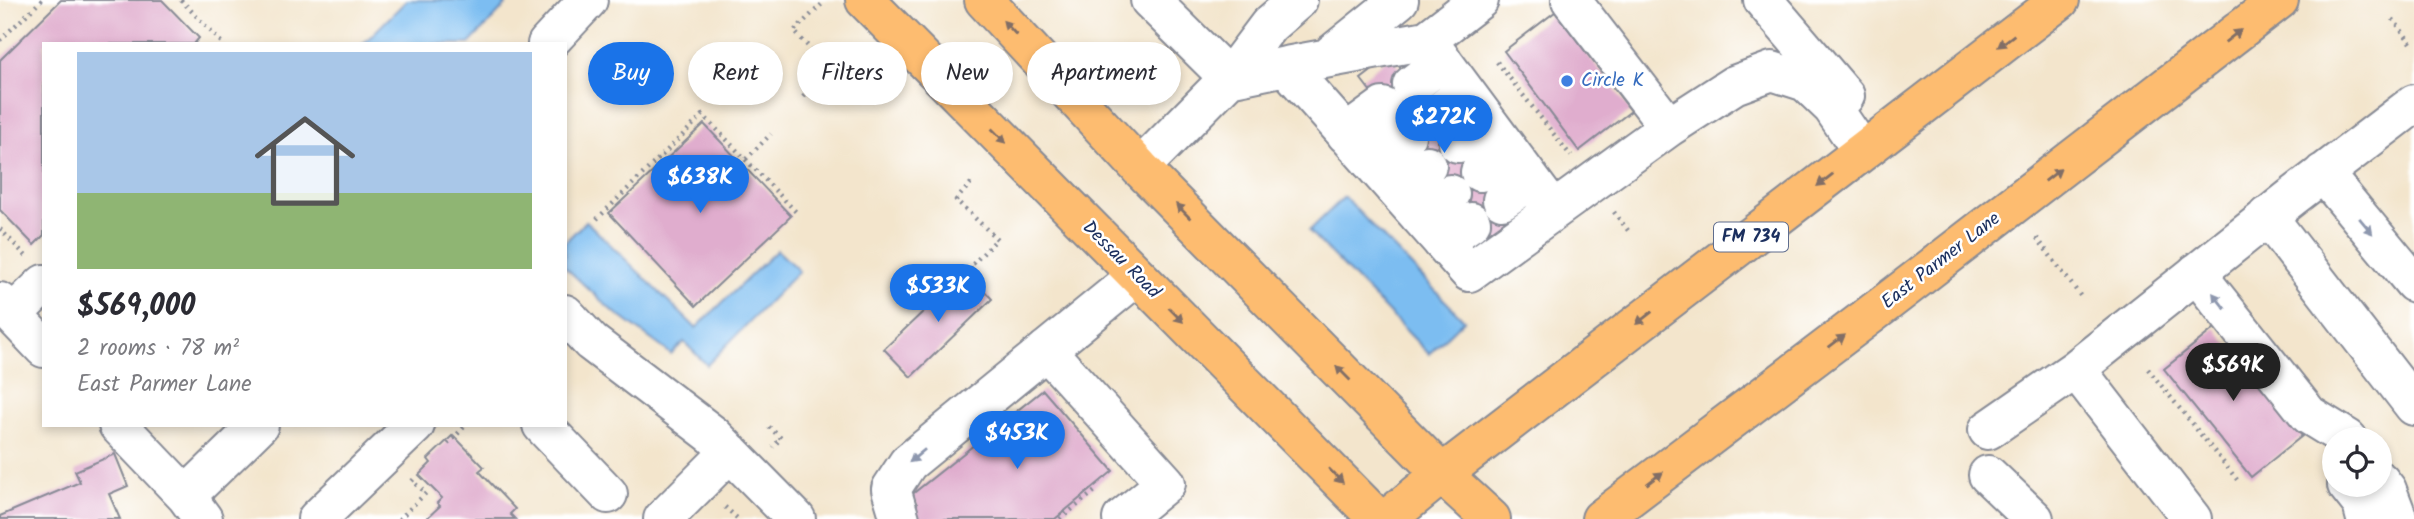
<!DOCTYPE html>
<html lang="en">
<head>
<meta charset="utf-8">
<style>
  :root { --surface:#fff; --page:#f2f2f3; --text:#2b2b33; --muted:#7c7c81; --line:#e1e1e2; --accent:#1a73e8 }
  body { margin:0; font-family:Kalam,sans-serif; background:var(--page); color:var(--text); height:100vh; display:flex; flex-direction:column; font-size:26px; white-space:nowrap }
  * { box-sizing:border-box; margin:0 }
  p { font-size:23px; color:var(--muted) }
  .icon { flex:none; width:38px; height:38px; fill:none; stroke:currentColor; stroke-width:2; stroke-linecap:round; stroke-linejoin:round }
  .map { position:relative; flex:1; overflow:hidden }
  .panel { position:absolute; left:42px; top:42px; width:525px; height:385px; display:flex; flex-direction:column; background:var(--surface); border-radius:0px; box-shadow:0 4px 10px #0003 }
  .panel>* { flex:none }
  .guide { position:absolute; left:588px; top:42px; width:665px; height:63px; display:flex; gap:14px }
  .fabs { position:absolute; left:2322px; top:427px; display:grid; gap:14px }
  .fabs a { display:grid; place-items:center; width:70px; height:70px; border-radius:50%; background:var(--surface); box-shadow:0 4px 10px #0003; font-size:35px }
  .price { position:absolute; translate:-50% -60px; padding:0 16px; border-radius:24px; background:var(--accent); color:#fff; font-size:23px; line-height:46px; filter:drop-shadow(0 2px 4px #0008) }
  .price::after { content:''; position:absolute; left:50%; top:42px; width:21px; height:16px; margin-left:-10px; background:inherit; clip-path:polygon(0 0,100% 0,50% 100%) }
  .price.on { background:#222; color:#fff }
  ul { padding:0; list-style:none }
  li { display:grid; align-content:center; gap:14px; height:371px; padding:0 35px }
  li+li { border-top:2px solid var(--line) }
  li span { display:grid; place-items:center; height:217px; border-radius:0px; color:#555 }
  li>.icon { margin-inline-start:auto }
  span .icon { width:126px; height:126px; fill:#fffc; stroke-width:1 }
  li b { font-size:30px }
  .chip { padding:0 24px; border-radius:32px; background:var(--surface); box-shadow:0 4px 10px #0003; font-size:24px; line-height:63px }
  .chip.on { background:var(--accent); color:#fff }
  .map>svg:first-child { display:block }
  .water { fill:#7cbdf1; stroke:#4c76a8; stroke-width:2 }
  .building { fill:#e0adce }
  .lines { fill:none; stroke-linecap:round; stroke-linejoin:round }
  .minor-casing { stroke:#878a95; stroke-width:42 }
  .major-casing { stroke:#878a95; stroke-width:42 }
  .path { stroke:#878a95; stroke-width:4.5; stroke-dasharray:2 5; stroke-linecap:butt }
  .minor { stroke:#fff; stroke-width:38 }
  .major { stroke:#fdbc6f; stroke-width:38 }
  .oneway { fill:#816e66 }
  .oneway2 { fill:#8d97ae }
  .shop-dot { fill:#3f7fe0; stroke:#fff; stroke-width:2.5 }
  .labels { text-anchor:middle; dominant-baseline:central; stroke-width:5; stroke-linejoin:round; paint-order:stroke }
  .shield { fill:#fff; stroke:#5f6d8e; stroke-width:2 }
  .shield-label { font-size:18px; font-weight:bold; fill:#1b2f5e }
  .shop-label { font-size:19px; fill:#366cbe; stroke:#fff; text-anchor:start }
  .street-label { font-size:19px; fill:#1b2f5e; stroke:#fff }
</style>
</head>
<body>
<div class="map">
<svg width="2414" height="519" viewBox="0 0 2414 519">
  <rect width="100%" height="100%" fill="#fff"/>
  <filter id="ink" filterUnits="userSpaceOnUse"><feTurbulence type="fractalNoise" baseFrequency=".0143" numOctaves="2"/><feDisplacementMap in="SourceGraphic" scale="14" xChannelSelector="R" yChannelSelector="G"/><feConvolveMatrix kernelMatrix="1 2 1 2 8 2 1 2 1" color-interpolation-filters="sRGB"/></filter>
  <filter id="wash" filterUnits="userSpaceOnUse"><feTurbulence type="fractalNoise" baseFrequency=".00686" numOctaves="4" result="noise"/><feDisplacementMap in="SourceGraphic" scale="28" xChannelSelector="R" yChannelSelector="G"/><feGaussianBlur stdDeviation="1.57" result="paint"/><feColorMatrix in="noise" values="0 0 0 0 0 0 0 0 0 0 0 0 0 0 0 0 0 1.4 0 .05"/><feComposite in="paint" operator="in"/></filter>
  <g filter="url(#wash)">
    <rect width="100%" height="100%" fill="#f3e5cc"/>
    <path class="water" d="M407,0H501L506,5L469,44H363Z
      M1344,197L1464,320L1429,354L1309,231Z
      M586,221L696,328L777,250L799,271L707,365L684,342L671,354L610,309L565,267V242Z"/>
    <g id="blocks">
      <path class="building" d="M61,0H162L199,38L194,44H44V235L34,245L0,210V60Z
        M1555,12L1631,111L1579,151L1504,51Z
        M1391,56L1526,231L1496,254L1361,79Z
        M704,124L791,216L696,306L609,213Z
        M966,271L992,299L911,377L884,349Z
        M2215,328L2302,436L2251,477L2164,369Z
        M1043,390L1113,471L1055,519H918L911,512L917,504L910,496Z
        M453,435L484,467L479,471L515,509L510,514L515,519H426L440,506L437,503L442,498L419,475L431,463L428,459Z
        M115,454L128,486L109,494L120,519H0V516L80,482L75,471Z"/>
    </g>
  </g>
  <g filter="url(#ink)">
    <use href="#blocks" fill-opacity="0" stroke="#878a95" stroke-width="2"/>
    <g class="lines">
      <defs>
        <path id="minor" d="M1150,0L1229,78L1286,66L1469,272L1669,127L1734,85L1772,71L1806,82L1832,107L1862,151
          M1571,0L1669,127
          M1763,0L1845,96
          M1427,40L1553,210
          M547,44L588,0
          M1332,54L1399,0
          M1286,66L1427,40L1479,0
          M1412,85L1443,61
          M1436,115L1465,92
          M1346,134L1383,107
          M1458,143L1487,121
          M1370,161L1406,136
          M1140,168L1229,78L1269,25L1298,0
          M1480,172L1509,151
          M2323,173L2414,283
          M1394,188L1427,165
          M1502,200L1530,181
          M1419,216L1450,194
          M2267,216L2414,406
          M1442,242L1471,222
          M2196,273L2309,415L2348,439
          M0,302L44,348
          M565,314L591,342L713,435L796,519
          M12,315L44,284
          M1046,350L1166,483L1122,519
          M2076,369L2291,198L2414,104
          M118,425L186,496L203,519
          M542,425L608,494
          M1988,430L2076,369L2192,519
          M1988,475L2034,519
          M2380,481L2387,490L2398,519
          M2347,485L2362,504L2366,519
          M186,496L259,425
          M317,519L415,425
          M663,519L730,452
          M900,519L891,489L908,463L1137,276"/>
        <path id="major" d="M865,0L1378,519
          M984,0L1140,168L1442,474L1491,519
          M1387,519L1442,474L2060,0
          M1601,519L1886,303L2279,0"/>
      </defs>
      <use href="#minor" class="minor-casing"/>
      <use href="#major" class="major-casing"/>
      <path class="path" d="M181,0L223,44
        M2393,19L2414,47
        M0,40L42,0
        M1497,62L1571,156
        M803,97L829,69L794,31L822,4
        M746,159L771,134
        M971,183L956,200L997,239L970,267L981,277
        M1614,212L1630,233
        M597,219L703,115L797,213
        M0,229L26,256
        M2037,238L2082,298
        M2148,369L2239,482
        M769,427L781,438L773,447
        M448,444L466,425
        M725,507L738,519
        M399,519L426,493L412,481L415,478
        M1060,519L1095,491"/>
      <use href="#minor" class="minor"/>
      <use href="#major" class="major"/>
    </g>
    <defs><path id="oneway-solid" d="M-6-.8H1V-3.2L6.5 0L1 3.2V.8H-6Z" transform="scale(1.75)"/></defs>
    <g class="oneway">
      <use href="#oneway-solid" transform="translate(1010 28) rotate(-133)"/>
      <use href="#oneway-solid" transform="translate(2233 36) rotate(-38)"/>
      <use href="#oneway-solid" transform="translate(2006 41) rotate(143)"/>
      <use href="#oneway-solid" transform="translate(999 136) rotate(45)"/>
      <use href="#oneway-solid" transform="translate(2053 175) rotate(-38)"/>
      <use href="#oneway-solid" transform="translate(1825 180) rotate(142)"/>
      <use href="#oneway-solid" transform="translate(1183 211) rotate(-135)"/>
      <use href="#oneway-solid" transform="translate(1176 315) rotate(45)"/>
      <use href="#oneway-solid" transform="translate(1644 318) rotate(142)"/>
      <use href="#oneway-solid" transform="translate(1837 341) rotate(-37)"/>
      <use href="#oneway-solid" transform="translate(1343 373) rotate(-135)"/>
      <use href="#oneway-solid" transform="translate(1336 476) rotate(45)"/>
      <use href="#oneway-solid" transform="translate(1655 478) rotate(-37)"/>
    </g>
    <g class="oneway2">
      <use href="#oneway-solid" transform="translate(2366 226) rotate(50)"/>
      <use href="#oneway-solid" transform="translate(2219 301) rotate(-128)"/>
      <use href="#oneway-solid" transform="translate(917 456) rotate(140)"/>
    </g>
  </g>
  <circle class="shop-dot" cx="1567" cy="81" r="7"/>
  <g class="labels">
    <rect class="shield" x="1714" y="222.5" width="74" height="29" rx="5"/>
    <g class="shield-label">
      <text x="1751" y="237">FM 734</text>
    </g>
    <g class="shop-label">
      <text x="1581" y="81">Circle K</text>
    </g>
    <g class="street-label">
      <text transform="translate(1121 260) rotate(45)">Dessau Road</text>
      <text transform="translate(1941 261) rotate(-38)">East Parmer Lane</text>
    </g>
  </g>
</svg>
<div class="fabs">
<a><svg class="icon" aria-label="locate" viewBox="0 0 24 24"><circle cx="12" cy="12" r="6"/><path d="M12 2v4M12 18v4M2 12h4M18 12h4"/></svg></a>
</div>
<b class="price" style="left:1444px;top:155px">$272K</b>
<b class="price" style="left:700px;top:215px">$638K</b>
<b class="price" style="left:938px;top:324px">$533K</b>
<b class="price on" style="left:2233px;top:403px">$569K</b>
<b class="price" style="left:1017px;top:471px">$453K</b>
<div class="guide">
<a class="chip on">Buy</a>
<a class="chip">Rent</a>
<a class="chip">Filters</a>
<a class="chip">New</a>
<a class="chip">Apartment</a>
</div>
<section class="panel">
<ul>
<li><span style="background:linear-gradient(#a9c7e8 65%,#8fb573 0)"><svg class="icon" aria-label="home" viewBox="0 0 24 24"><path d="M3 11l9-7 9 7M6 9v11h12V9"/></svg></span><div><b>$569,000</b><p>2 rooms · 78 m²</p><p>East Parmer Lane</p></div></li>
</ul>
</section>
</div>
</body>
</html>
